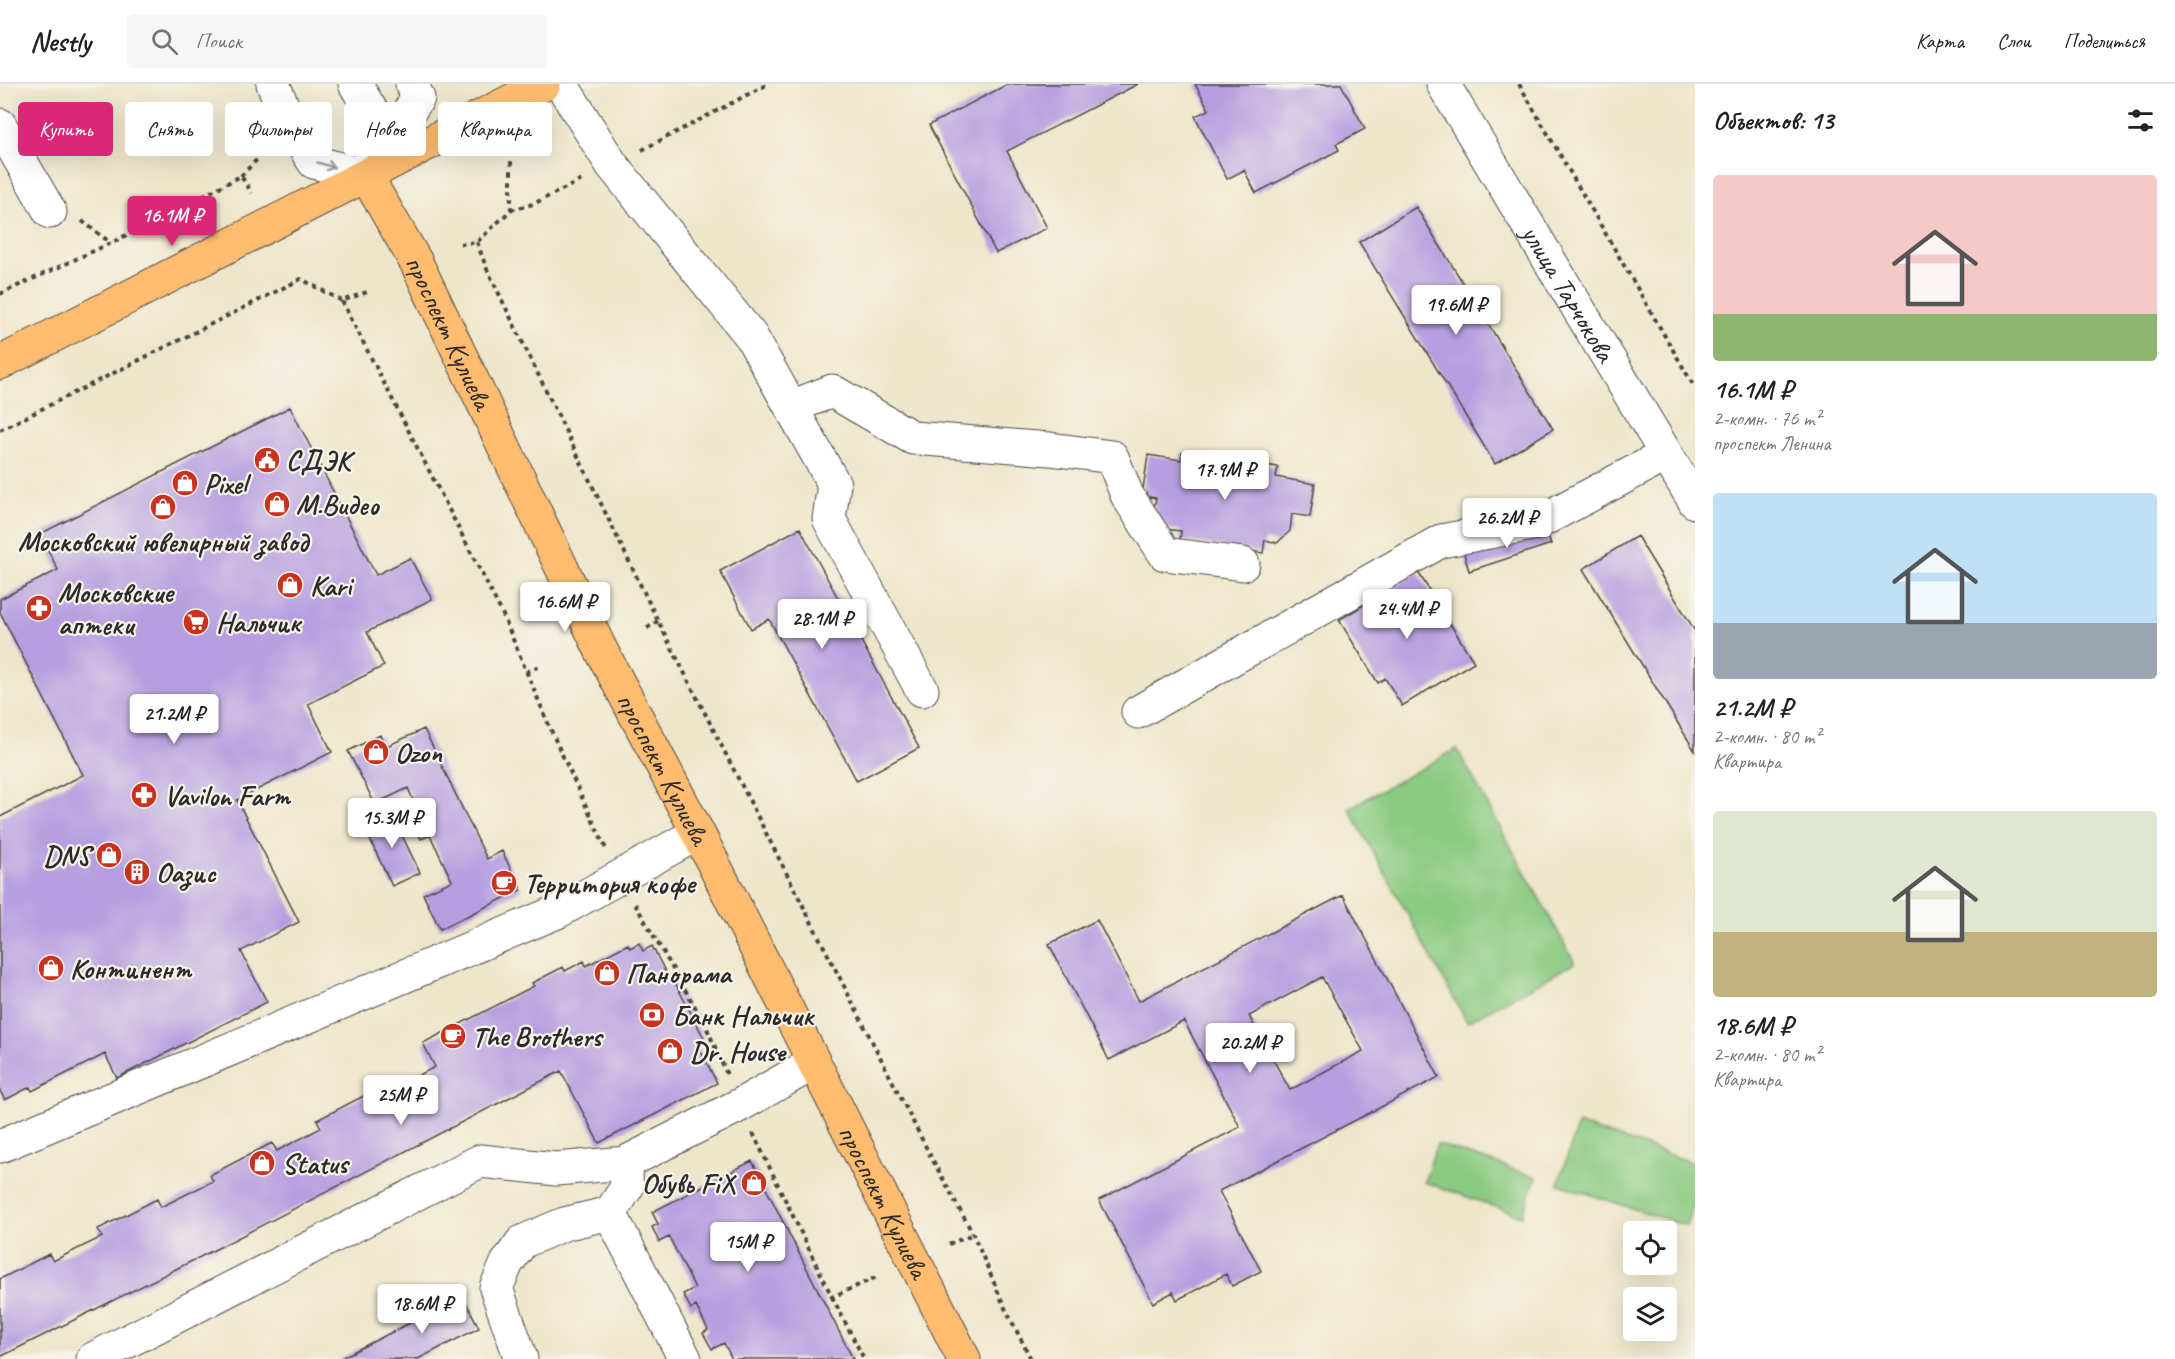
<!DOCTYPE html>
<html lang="ru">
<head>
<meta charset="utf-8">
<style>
  :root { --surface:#fff; --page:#f6f6f6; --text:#222; --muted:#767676; --line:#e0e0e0; --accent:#db2777 }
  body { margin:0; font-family:Caveat,sans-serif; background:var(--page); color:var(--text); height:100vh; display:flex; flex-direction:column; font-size:22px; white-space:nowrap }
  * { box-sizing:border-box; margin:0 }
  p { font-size:20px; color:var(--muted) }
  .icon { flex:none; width:33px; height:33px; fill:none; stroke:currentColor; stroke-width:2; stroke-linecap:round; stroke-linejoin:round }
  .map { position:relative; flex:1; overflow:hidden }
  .sheet { display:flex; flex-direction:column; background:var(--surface); width:480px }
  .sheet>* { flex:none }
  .banner { position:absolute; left:18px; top:18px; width:570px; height:54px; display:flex; gap:12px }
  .fabs { position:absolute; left:1623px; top:1137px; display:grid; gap:12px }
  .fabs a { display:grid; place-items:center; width:54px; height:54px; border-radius:6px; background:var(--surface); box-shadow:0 6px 24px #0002; font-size:30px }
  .price { position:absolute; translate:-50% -51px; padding:0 14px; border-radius:6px; background:#fff; color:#222; font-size:20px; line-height:39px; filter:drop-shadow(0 2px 3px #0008) }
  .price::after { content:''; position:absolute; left:50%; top:36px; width:18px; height:14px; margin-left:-9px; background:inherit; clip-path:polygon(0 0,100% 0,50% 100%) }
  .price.on { background:var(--accent); color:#fff }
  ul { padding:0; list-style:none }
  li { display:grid; align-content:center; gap:12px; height:318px; padding:0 18px }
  li span { display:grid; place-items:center; height:186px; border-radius:6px; color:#555 }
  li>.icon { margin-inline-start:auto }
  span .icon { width:108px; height:108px; fill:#fffc; stroke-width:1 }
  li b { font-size:26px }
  h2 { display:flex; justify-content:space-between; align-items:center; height:72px; padding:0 18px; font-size:26px }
  .tag { padding:0 21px; border-radius:6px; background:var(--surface); box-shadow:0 6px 24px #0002; font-size:21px; line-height:54px }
  .tag.on { background:var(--accent); color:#fff }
  header { display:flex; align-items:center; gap:36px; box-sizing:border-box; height:84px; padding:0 30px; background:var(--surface); border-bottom:2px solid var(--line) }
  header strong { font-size:28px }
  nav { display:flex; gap:33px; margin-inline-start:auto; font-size:21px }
  .search { width:420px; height:54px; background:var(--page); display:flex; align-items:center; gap:15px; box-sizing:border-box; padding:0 21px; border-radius:6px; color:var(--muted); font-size:22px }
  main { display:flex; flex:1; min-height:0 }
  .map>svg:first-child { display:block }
  .green { fill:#8bca81; stroke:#5b7a56; stroke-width:1.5 }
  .building { fill:#b69ee0; fill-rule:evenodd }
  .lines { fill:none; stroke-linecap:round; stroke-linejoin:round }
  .minor-casing { stroke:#484743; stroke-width:35 }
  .major-casing { stroke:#484743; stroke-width:35 }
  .path { stroke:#484743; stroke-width:4; stroke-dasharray:4.5 4.5; stroke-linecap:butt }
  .minor { stroke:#fff; stroke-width:33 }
  .major { stroke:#febc70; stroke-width:33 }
  .oneway { stroke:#a0a0a0 }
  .labels { text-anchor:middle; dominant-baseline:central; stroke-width:4.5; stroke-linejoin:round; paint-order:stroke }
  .street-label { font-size:28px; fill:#2b2b2b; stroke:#f7f3e8 }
  .poi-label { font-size:28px; font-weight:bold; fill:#2b2b2b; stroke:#f7f3e8; text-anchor:start }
</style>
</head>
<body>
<header>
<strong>Nestly</strong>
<div class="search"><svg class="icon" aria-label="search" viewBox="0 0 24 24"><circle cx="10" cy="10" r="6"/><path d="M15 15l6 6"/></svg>Поиск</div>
<nav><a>Карта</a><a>Слои</a><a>Поделиться</a></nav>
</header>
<main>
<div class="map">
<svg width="1695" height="1275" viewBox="0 0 1695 1275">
  <rect width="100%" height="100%" fill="#f7f3e8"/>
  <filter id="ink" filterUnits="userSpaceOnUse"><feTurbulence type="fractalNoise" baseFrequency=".0167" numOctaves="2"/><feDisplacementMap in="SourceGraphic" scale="12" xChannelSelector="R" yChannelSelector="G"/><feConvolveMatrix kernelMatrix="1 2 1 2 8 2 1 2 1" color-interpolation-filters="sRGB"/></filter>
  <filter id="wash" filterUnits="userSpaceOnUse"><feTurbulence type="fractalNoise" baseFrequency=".008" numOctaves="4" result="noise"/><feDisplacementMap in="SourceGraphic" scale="24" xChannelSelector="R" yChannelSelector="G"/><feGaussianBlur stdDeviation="1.35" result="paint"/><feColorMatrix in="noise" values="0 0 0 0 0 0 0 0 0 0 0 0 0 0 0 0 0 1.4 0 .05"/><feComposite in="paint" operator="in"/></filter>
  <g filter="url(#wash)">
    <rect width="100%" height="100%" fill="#eee6ca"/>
    <path class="green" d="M1457,665L1575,879L1467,938L1349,724Z
      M1578,1040L1695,1079V1116L1686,1142L1558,1100Z
      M1437,1060L1536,1093L1522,1132L1424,1098Z"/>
    <g id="blocks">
      <path class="building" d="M1008,0H1138L1007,67L1047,144L996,169L929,41Z
        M1195,0H1341L1365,45L1336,60L1339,66L1256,109L1244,86L1227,95L1195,32L1209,26Z
        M1416,123L1553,345L1495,380L1359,158Z
        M290,323L376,491L410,474L432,515L367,548L384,582L308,620L332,668L237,716L299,838L241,867L267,918L117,994L105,970L32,1007L30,1003L5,1016L0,1007V733L83,691L0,528V515L58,486L40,450Z
        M1182,369L1278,383L1276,393L1315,400L1310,433L1292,430L1290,447L1277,459L1265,456L1263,469L1180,456L1181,447L1164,445L1153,429L1156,414L1142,412L1148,371L1181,376Z
        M1545,443L1551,460L1469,487L1464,470Z
        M800,444L919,664L857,697L769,535L751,545L720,487Z
        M1637,452L1695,547V667L1583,485Z
        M1418,488L1474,578L1402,622L1385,594L1378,599L1339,536Z
        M424,645L487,775L502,767L521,806L440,845L423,810L452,797L430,751L421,755L406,724L415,720L408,704L375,720L348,667L380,651L385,663Z
        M391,728L420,789L392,802L363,741Z
        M1343,811L1439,993L1219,1107L1261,1187L1232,1202L1226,1190L1177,1216L1173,1208L1153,1219L1099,1116L1240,1043L1184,937L1109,976L1049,860L1097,836L1139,917ZM1322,893L1363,967L1290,1006L1249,932Z
        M639,859L643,867L652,862L668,893L671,891L704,954L696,958L717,999L599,1059L561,987L216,1165L0,1273V1195L49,1170L53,1177L102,1153L98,1145L157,1115L161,1123L213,1097L210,1091L272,1059L277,1067L321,1044L317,1036L381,1003L384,1009L435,983L423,959L534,902L532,899L563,883L565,887L584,877L586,882L628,860L630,864Z
        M752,1077L853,1275H732L724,1259L712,1265L703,1249L708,1246L696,1222L691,1225L683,1210L695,1204L669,1153L659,1158L652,1143L658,1140L652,1128Z
        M463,1212L479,1244L418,1275H339Z"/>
    </g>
  </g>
  <g filter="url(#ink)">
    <use href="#blocks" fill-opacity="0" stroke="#484743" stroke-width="1.5"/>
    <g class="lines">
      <defs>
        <g id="minor">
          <path d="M273,0L291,42L314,78L366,92"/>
          <path d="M355,0L377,36L369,79"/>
          <path d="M561,0L612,81L751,252L834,400L829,435L922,606"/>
          <path id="s1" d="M1443,0L1695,418"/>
          <path d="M0,41L50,128"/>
          <path d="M366,92L418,14L412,0"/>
          <path d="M791,323L832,307L913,354L1050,365L1112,373L1127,411L1165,470L1243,480"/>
          <path d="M1138,628L1441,457L1537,439L1666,371"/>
          <path d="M0,1062L559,827L698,749"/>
          <path d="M610,1129L627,1103L625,1079"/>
          <path d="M93,1275L480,1077L556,1085L625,1079L740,1021L814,979"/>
          <path d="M521,1275L496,1204L507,1179L522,1158L564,1140L610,1129L685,1275"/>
        </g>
        <g id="major">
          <path id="s2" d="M366,92L416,178L600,564L698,749L964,1275"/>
          <path d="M0,279L544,0"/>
        </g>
      </defs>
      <use href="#minor" class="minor-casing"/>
      <use href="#major" class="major-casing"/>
      <path class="path" d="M1519,0L1695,304
        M642,66L768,0
        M241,92L268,64
        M511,126L533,120L584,95
        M82,137L111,159
        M477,158L486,183L658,537L930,1071L973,1150L1005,1224L1031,1275
        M460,160L477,158L511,126V73
        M0,210L111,159L241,92L252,109
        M342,217L502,529L553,651L606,765
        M0,346L301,195L342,217L367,208
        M647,544L658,537
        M526,588L540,582
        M635,820L705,940L728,993
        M753,1049L832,1213L879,1192
        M949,1160L973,1150
        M832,1213L864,1275"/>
      <use href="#minor" class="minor"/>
      <use href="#major" class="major"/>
    </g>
    <defs><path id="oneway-shaft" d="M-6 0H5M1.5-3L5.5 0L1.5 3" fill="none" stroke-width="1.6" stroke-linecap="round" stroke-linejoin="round" transform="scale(1.5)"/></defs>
    <use class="oneway" href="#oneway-shaft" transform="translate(326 81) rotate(16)"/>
  </g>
  <defs>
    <symbol id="civic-disc" viewBox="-11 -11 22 22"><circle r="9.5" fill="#c8321e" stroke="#f7f3e8"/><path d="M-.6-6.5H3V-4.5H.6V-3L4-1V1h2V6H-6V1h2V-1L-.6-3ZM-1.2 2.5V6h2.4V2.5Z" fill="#fff"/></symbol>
    <symbol id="shop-disc" viewBox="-11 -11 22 22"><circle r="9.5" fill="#c8321e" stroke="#f7f3e8"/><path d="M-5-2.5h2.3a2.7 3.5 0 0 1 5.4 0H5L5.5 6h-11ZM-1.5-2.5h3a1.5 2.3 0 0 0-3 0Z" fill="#fff"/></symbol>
    <symbol id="pharmacy-disc" viewBox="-11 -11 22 22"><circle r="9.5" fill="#c8321e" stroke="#f7f3e8"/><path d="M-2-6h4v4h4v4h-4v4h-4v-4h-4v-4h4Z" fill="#fff"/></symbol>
    <symbol id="supermarket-disc" viewBox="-11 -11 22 22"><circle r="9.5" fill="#c8321e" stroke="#f7f3e8"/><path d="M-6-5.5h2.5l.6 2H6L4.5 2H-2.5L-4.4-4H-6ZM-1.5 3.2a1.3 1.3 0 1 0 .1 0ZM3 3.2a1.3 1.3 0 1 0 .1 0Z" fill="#fff"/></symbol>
    <symbol id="building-disc" viewBox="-11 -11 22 22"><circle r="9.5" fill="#c8321e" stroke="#f7f3e8"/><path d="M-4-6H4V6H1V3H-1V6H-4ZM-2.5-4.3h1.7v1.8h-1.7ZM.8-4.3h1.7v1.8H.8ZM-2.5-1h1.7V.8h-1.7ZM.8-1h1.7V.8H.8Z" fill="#fff"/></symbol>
    <symbol id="cafe-disc" viewBox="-11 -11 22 22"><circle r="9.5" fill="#c8321e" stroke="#f7f3e8"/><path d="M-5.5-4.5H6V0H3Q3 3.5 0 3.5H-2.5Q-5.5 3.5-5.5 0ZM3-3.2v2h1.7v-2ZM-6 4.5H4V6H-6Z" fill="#fff"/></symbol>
    <symbol id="bank-disc" viewBox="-11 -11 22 22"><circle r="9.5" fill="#c8321e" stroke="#f7f3e8"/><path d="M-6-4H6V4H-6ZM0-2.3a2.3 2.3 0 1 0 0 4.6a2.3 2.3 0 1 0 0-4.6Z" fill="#fff"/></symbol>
  </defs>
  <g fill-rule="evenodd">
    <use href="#civic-disc" x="252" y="361" width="30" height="30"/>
    <use href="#shop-disc" x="170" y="384" width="30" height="30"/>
    <use href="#shop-disc" x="262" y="405" width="30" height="30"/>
    <use href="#shop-disc" x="148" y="408" width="30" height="30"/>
    <use href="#shop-disc" x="275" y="486" width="30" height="30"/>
    <use href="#pharmacy-disc" x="24" y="509" width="30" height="30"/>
    <use href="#supermarket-disc" x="181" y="523" width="30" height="30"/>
    <use href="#shop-disc" x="361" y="653" width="30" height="30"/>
    <use href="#pharmacy-disc" x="129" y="696" width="30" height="30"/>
    <use href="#shop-disc" x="94" y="756" width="30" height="30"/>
    <use href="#building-disc" x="122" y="773" width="30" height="30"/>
    <use href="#cafe-disc" x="489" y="784" width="30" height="30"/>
    <use href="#shop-disc" x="36" y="869" width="30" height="30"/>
    <use href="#shop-disc" x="592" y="874" width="30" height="30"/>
    <use href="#bank-disc" x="637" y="916" width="30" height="30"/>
    <use href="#cafe-disc" x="438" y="937" width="30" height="30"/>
    <use href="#shop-disc" x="655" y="952" width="30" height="30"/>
    <use href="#shop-disc" x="247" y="1064" width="30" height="30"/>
    <use href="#shop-disc" x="739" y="1084" width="30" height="30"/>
  </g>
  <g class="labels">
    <g class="street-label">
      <text stroke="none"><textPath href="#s1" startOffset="244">улица Тарчокова</textPath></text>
      <text stroke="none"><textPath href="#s2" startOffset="177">проспект Кулиева</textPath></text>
      <text stroke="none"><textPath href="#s2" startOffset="663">проспект Кулиева</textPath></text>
      <text stroke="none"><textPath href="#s2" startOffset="1149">проспект Кулиева</textPath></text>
    </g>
    <g class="poi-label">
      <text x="286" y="376">СДЭК</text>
      <text x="204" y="399">Pixel</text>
      <text x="296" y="420">М.Видео</text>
      <text x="163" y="457" text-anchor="middle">Московский ювелирный завод</text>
      <text x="310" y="501">Kari</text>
      <text x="58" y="508">Московские<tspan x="58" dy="32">аптеки</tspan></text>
      <text x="216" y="538">Нальчик</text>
      <text x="395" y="668">Ozon</text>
      <text x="164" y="711">Vavilon Farm</text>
      <text x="90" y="771" text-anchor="end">DNS</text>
      <text x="156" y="788">Оазис</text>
      <text x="524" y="799">Территория кофе</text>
      <text x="70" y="884">Континент</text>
      <text x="626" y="889">Панорама</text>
      <text x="672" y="931">Банк Нальчик</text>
      <text x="472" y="952">The Brothers</text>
      <text x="690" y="967">Dr. House</text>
      <text x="282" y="1079">Status</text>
      <text x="734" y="1099" text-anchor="end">Обувь FiX</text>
    </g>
  </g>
</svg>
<div class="fabs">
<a><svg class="icon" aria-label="locate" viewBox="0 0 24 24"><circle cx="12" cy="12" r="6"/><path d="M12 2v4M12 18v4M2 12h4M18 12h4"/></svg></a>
<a><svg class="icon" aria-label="layers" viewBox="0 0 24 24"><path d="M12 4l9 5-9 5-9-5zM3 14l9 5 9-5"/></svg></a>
</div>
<b class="price on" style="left:172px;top:163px">16.1M ₽</b>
<b class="price" style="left:1456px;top:252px">19.6M ₽</b>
<b class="price" style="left:1225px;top:417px">17.9M ₽</b>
<b class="price" style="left:1507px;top:465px">26.2M ₽</b>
<b class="price" style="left:565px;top:549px">16.6M ₽</b>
<b class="price" style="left:1407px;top:556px">24.4M ₽</b>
<b class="price" style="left:822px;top:566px">28.1M ₽</b>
<b class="price" style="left:174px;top:661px">21.2M ₽</b>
<b class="price" style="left:392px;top:765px">15.3M ₽</b>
<b class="price" style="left:1250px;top:990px">20.2M ₽</b>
<b class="price" style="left:401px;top:1042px">25M ₽</b>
<b class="price" style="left:748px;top:1189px">15M ₽</b>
<b class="price" style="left:422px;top:1251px">18.6M ₽</b>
<div class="banner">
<a class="tag on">Купить</a>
<a class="tag">Снять</a>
<a class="tag">Фильтры</a>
<a class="tag">Новое</a>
<a class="tag">Квартира</a>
</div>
</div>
<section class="sheet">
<h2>Объектов: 13<svg class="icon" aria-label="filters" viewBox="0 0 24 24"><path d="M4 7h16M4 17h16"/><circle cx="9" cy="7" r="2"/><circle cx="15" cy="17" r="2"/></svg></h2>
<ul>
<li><span style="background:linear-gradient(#f6c9c9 75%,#8fb573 0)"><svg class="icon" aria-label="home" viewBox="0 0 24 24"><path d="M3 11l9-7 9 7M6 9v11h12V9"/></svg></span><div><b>16.1M ₽</b><p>2-комн. · 76 m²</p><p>проспект Ленина</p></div></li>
<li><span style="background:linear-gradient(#bfe0f5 70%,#9aa5b1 0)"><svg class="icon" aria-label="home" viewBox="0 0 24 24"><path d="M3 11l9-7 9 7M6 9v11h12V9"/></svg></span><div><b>21.2M ₽</b><p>2-комн. · 80 m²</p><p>Квартира</p></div></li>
<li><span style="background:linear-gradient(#dfe7d0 65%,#c2b280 0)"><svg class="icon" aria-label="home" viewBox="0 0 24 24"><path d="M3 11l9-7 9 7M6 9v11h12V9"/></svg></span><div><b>18.6M ₽</b><p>2-комн. · 80 m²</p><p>Квартира</p></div></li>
</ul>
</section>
</main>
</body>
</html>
